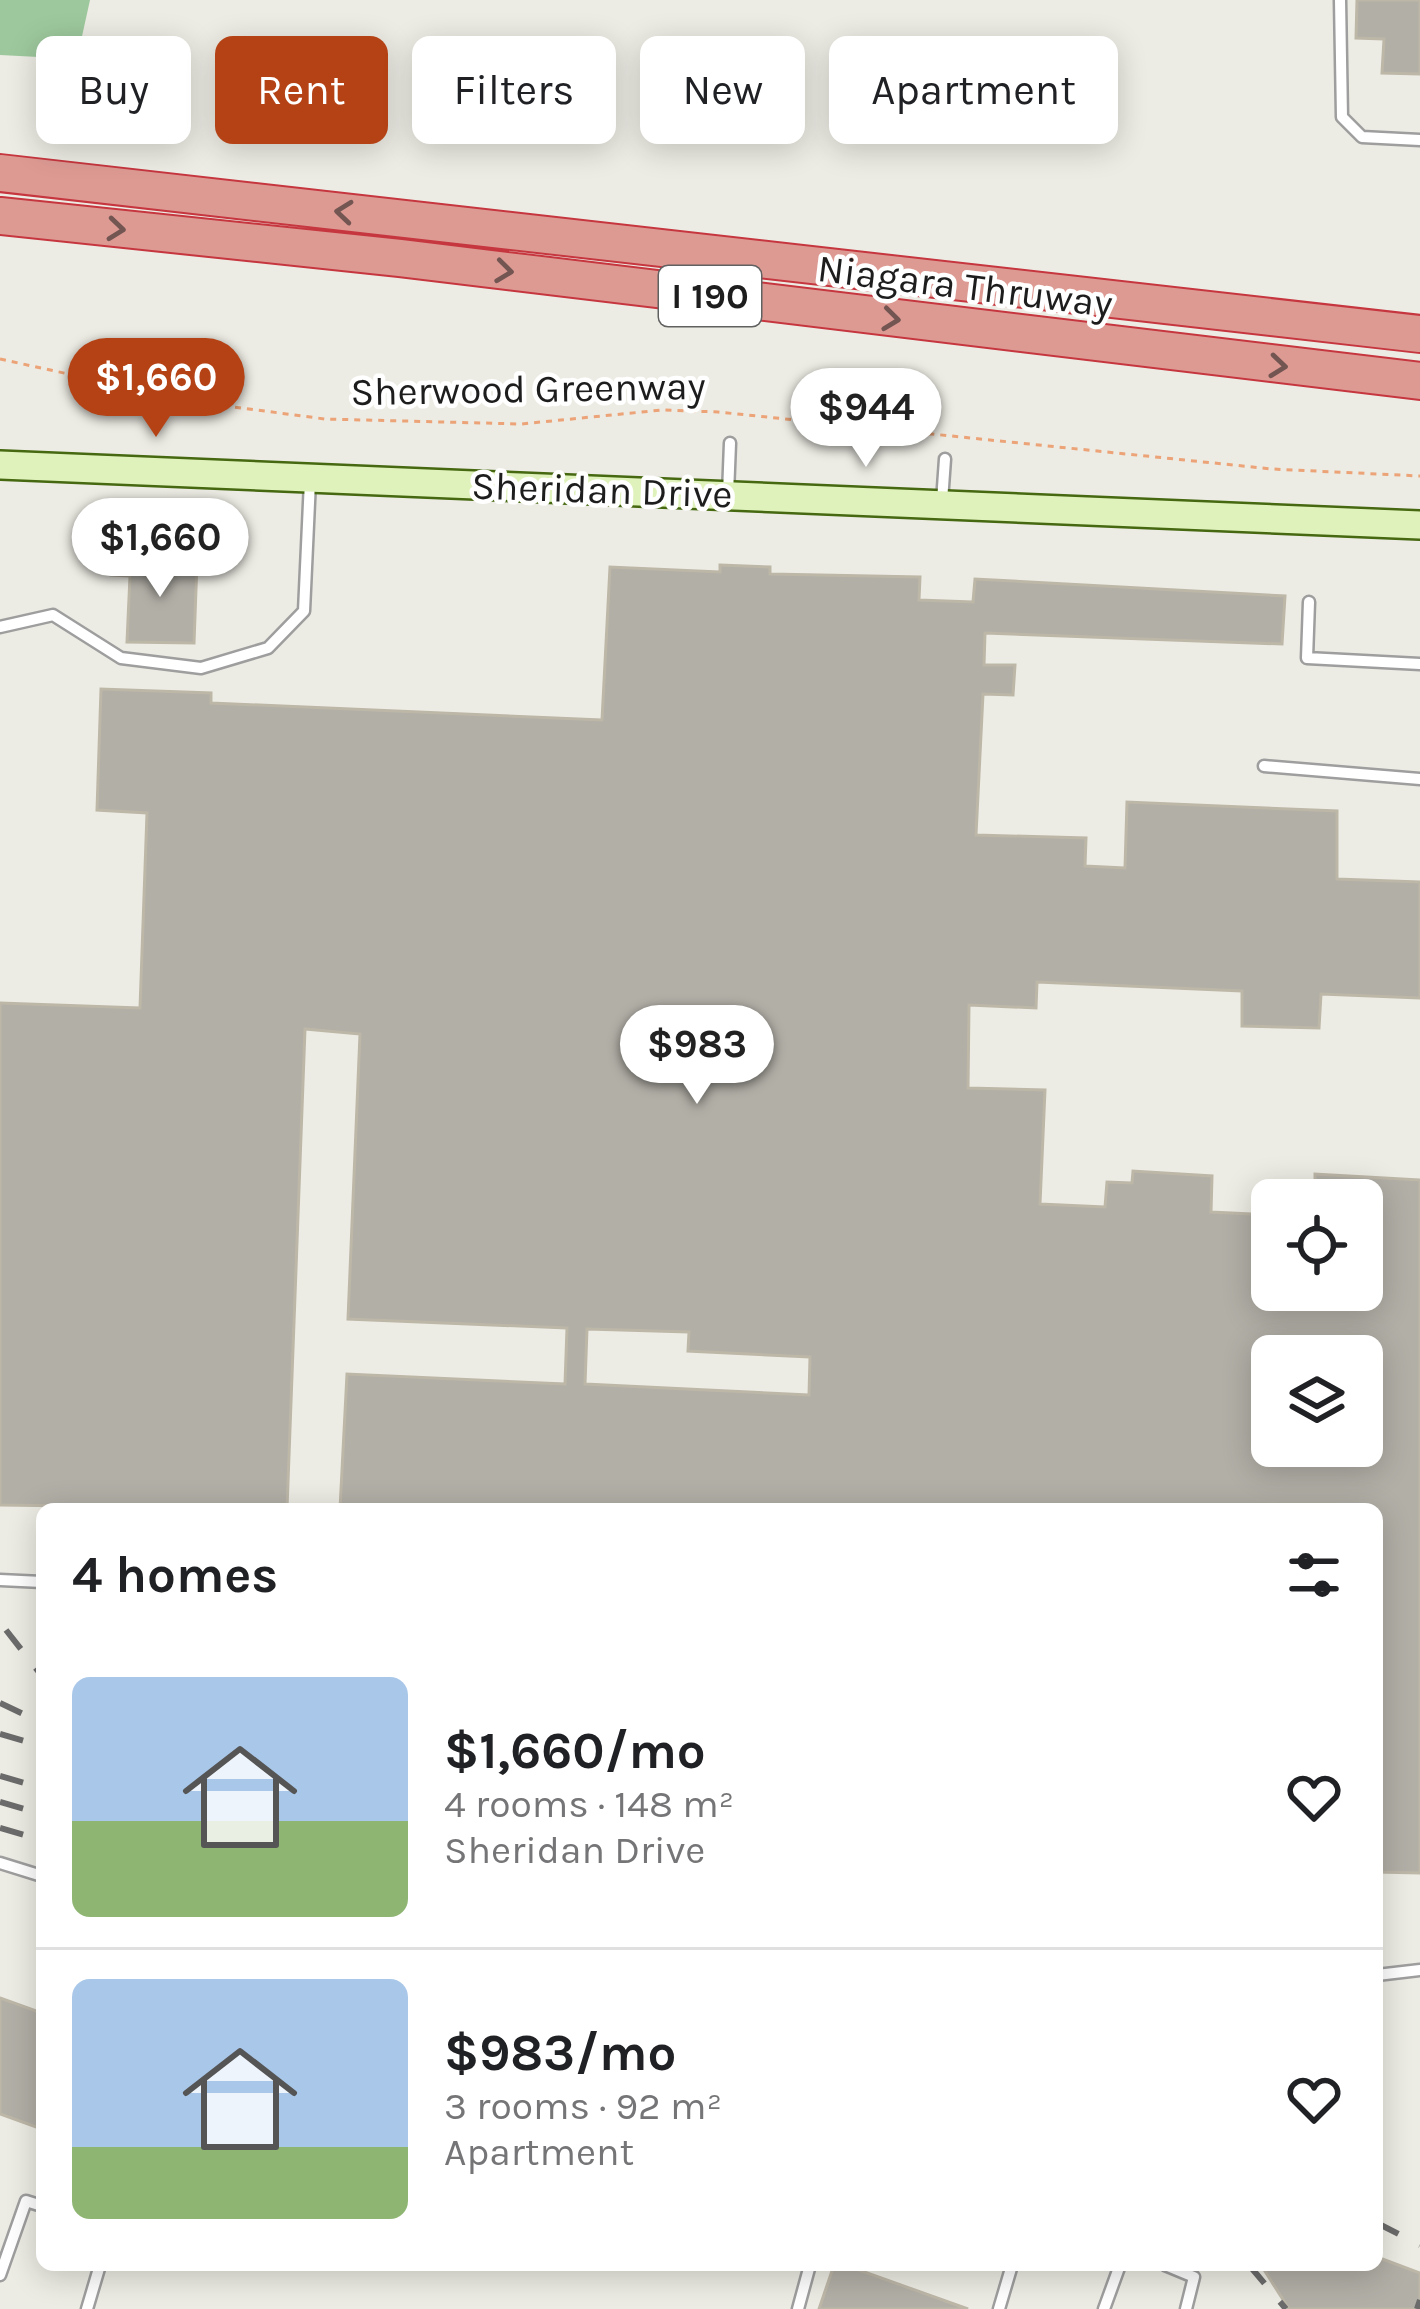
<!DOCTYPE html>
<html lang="en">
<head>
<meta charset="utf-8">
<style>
  :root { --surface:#fff; --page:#f2f2f2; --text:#202124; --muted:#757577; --line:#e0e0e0; --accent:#b54215 }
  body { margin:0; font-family:Karla,sans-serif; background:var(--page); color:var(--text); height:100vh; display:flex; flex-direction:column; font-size:45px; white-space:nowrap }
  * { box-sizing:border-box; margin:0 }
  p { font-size:39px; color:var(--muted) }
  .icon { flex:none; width:66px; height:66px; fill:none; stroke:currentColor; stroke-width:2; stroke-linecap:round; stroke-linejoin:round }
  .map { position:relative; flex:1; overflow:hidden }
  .details { position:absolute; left:36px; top:1503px; width:1347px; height:768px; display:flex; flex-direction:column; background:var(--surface); border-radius:18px; box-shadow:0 6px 30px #0003 }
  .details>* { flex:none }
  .banner { position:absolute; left:36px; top:36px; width:1350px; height:108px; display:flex; gap:24px }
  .fabs { position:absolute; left:1251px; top:1179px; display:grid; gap:24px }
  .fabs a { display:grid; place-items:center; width:132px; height:132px; border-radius:18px; background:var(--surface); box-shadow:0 6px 30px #0003; font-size:60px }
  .price { position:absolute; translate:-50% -102px; padding:0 27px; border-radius:42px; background:#fff; color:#222; font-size:39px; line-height:78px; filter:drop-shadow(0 3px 6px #0008) }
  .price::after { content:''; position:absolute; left:50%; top:72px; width:36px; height:27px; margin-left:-18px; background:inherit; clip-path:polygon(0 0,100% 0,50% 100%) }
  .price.active { background:var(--accent); color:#fff }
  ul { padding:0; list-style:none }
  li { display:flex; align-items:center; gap:36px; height:300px; padding:0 36px }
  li+li { border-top:3px solid var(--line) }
  li span { display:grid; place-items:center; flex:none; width:336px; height:240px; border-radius:18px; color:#555 }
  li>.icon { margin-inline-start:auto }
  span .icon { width:144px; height:144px; fill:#fffc; stroke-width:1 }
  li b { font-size:51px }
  h2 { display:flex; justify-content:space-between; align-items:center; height:144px; padding:0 36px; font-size:51px }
  .pill { padding:0 42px; border-radius:18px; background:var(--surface); box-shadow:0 6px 30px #0003; font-size:42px; line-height:108px }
  .pill.active { background:var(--accent); color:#fff }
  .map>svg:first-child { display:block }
  .forest { fill:#9dc89d }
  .building { fill:#b2afa7; stroke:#bdb7a8; stroke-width:3; fill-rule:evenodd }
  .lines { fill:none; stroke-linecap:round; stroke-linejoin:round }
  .lane-casing { stroke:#9e9e9e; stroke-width:15 }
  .secondary-casing { stroke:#456810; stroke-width:32 }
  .highway-casing { stroke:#c6363f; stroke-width:40 }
  .path { stroke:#eba377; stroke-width:3; stroke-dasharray:6 6; stroke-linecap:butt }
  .lane { stroke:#fff; stroke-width:10 }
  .secondary { stroke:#e0f2bc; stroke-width:27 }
  .highway { stroke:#dd9a93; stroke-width:36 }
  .rail { stroke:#6b6b6b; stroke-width:6; stroke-dasharray:24 24; stroke-linecap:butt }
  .oneway { stroke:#735552 }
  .labels { text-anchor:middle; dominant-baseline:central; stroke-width:9; stroke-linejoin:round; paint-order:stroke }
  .shield { fill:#fff; stroke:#616161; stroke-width:3 }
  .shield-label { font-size:36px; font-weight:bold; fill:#1d1d1d }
  .street-label { font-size:39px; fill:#1d1d1d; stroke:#fff }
</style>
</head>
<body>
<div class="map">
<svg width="1420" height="2309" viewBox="0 0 1420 2309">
  <rect width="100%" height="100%" fill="#edece4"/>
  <path class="forest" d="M0,0H90L77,59L0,55Z"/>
  <path class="building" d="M1357,0H1420V74L1382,73L1384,39L1356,38Z
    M112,559L197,562L194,643L127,642L130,576L111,575Z
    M720,565L770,567V574L920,577L919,600L973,602L975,579L1285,596L1282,644L985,633L984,665H1015L1013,695L983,694L976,835L1086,838L1085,866L1125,868L1127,802L1337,811V879L1420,882V998L1321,994L1319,1028L1242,1026V991L1037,982L1036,1008L969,1005L968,1088L1045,1090L1040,1204L1105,1207L1107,1182L1132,1183L1133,1171L1212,1176L1211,1212L1272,1215V1290H1362V1200H1315V1174L1420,1180V1873L1377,1872V1509H340L347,1374L565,1384L567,1328L348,1319L360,1034L305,1029L287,1509L0,1505V1003L140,1008L147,813L97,810L101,689L211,693V703L602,720L610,567L720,572ZM587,1329L689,1332L688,1351L810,1357L809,1395L585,1384ZM1272,1356H1362V1446H1272Z
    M0,1998L42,2013V2129L0,2114Z
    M1377,2257L1420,2273V2309H1289L1261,2265H1377Z
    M834,2265H845L968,2309H819Z"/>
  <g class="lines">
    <defs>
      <path id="lane" d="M1340,0L1342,117L1362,137L1420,140
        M728,494L730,443
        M942,501L945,459
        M1309,602L1307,658L1420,664
        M0,627L53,615L121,658L201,668L268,648L304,611L310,481
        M1264,766L1420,779
        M0,1580L42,1582
        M0,1863L42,1876
        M1377,1975L1420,1970
        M1165,2265L1194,2277L1186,2309
        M0,2275L26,2201L42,2206
        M87,2309L100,2265
        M798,2309L810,2265
        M999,2309L1012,2265
        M1104,2309L1120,2265"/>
      <path id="secondary" d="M0,465L1420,525"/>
      <path id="highway" d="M0,173L1420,334
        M0,216L400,258L1420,381"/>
    </defs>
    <use href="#lane" class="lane-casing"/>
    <use href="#secondary" class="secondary-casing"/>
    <use href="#highway" class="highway-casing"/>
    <path class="path" d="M0,359L196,402L325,419L521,424L662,410L718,412L1272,469L1420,476"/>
    <use href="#lane" class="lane"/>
    <use href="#secondary" class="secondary"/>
    <use href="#highway" class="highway"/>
    <path class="rail" d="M6,1630L42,1676
      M0,1703L42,1723
      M0,1734L42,1746
      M0,1776L42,1788
      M0,1802L42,1814
      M0,1828L42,1840
      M1377,2223L1420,2245
      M1249,2265L1286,2309
      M1417,2309L1420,2300"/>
  </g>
  <defs><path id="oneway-chevron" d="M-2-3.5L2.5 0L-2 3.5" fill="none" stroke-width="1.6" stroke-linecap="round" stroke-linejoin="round" transform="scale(3)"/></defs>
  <g class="oneway">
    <use href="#oneway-chevron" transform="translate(344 212) rotate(-174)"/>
    <use href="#oneway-chevron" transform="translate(116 229) rotate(6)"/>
    <use href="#oneway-chevron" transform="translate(504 271) rotate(7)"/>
    <use href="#oneway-chevron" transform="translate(891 319) rotate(7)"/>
    <use href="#oneway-chevron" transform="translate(1278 366) rotate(6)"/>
  </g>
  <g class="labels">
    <rect class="shield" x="659" y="266" width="102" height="60" rx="9"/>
    <g class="shield-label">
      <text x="710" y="296">I 190</text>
    </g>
    <g class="street-label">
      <text transform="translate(965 286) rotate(7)">Niagara Thruway</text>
      <text transform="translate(528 389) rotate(-1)">Sherwood Greenway</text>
      <text transform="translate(602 490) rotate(2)">Sheridan Drive</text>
    </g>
  </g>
</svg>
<div class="fabs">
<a><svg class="icon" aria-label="locate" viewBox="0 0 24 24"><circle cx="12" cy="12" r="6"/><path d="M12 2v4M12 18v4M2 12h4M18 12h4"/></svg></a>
<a><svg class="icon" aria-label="layers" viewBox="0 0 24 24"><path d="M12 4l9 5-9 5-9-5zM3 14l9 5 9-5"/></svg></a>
</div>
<b class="price active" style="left:156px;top:440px">$1,660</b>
<b class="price" style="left:866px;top:470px">$944</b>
<b class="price" style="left:160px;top:600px">$1,660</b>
<b class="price" style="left:697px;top:1107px">$983</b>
<div class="banner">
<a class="pill">Buy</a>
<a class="pill active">Rent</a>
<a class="pill">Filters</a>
<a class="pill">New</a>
<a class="pill">Apartment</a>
</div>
<section class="details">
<h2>4 homes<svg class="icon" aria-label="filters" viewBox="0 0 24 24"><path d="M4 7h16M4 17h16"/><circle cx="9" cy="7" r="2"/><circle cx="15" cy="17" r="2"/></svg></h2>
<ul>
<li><span style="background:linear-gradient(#a9c7e8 60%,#8fb573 0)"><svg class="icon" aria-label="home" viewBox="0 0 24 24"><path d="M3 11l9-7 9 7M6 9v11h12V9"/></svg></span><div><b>$1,660/mo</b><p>4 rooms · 148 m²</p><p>Sheridan Drive</p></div><svg class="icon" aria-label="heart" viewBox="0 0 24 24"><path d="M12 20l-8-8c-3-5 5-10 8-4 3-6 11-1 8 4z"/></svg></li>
<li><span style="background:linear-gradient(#a9c7e8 70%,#8fb573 0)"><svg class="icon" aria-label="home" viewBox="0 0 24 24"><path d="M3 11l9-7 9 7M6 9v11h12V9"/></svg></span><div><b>$983/mo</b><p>3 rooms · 92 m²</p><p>Apartment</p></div><svg class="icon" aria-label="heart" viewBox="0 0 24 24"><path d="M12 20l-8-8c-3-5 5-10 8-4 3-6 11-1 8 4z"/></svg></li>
</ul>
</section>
</div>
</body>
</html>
